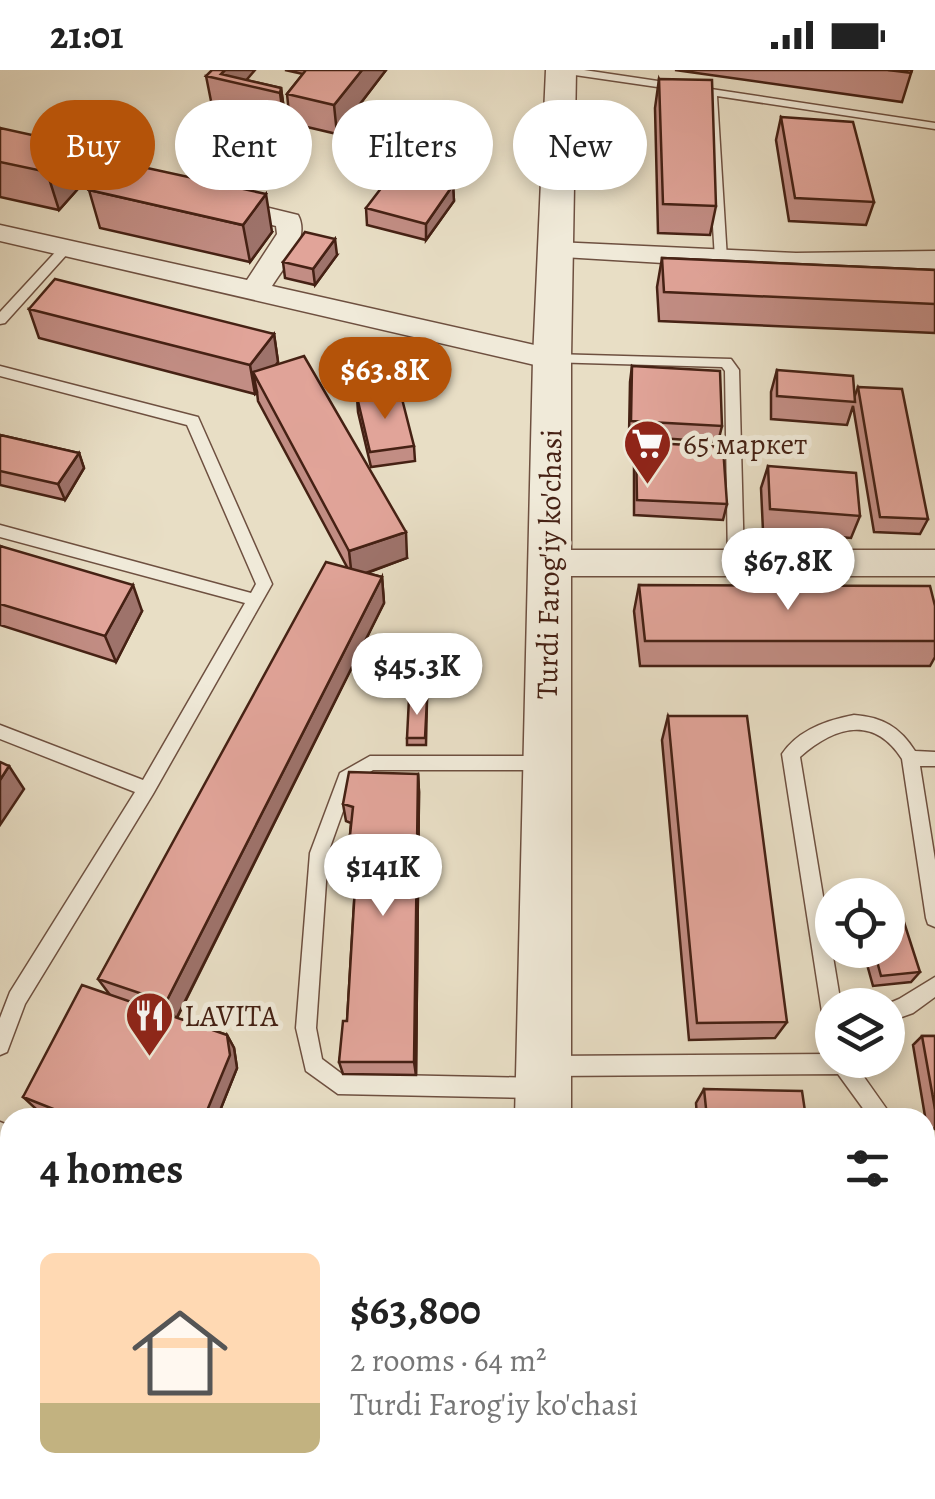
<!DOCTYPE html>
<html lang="en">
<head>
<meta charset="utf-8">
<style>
  :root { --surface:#fff; --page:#f2f2f2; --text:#222; --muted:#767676; --line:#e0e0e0; --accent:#b45309 }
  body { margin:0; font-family:Alegreya,serif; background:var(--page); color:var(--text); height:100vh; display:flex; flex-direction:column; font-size:38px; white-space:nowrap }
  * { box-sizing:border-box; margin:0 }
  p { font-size:32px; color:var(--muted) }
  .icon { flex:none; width:55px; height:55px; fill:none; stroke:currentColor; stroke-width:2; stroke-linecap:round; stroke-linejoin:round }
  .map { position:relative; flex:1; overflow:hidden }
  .drawer { position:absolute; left:0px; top:1038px; width:935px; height:392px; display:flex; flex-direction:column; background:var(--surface); border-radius:30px 30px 0 0; box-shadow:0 5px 15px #0003 }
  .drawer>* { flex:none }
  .hud { position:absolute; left:30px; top:30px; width:875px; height:90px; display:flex; gap:20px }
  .tools { position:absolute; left:815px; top:808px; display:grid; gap:20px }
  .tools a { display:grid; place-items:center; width:90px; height:90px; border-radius:50%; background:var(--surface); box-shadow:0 5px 15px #0003; font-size:50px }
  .price { position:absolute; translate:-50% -85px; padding:0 22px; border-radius:35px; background:#fff; color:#222; font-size:32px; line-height:65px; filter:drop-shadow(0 2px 5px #0008) }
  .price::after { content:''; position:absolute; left:50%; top:60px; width:30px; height:22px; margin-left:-15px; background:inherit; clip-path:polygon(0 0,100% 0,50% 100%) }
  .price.active { background:var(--accent); color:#fff }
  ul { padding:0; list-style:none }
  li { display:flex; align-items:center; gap:30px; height:250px; padding:0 40px }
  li+li { border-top:2px solid var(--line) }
  li span { display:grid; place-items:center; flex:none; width:280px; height:200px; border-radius:15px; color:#555 }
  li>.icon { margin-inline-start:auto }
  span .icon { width:120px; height:120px; fill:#fffc; stroke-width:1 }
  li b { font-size:42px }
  h2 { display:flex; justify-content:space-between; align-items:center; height:120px; padding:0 40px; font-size:42px }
  .chip { padding:0 35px; border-radius:45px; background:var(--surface); box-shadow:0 5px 15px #0003; font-size:35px; line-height:90px }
  .chip.active { background:var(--accent); color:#fff }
  .status { display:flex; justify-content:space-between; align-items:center; height:70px; padding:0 50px; background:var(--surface); direction:ltr }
  .status svg { height:28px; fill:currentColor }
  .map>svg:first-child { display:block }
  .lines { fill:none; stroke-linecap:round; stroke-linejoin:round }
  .service-casing { stroke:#6e5040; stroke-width:3 }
  .minor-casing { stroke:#6e5040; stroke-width:3 }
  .tertiary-casing { stroke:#6e5040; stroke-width:3 }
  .service { fill:#f0ead9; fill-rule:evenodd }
  .minor { fill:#f0ead9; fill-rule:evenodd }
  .tertiary { fill:#f0ead9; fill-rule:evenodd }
  .wall { fill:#c28d84; stroke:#452114; stroke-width:2.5 }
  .shaded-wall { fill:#9e736b; stroke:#452114; stroke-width:2.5 }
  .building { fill:#e1a499; stroke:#452114; stroke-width:2.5 }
  .labels { text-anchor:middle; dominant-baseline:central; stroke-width:10; stroke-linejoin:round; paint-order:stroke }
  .poi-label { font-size:30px; fill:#452114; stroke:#f0ead9; text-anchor:start }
  .street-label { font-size:30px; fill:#452114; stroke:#f0ead9 }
</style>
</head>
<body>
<div class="status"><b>21:01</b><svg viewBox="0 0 49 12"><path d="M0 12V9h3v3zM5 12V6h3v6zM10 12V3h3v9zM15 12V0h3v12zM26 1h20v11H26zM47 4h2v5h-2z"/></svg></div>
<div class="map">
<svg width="935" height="1429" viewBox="0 0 935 1429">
  <rect width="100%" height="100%" fill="#e8dec5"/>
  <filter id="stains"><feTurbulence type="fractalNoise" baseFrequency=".002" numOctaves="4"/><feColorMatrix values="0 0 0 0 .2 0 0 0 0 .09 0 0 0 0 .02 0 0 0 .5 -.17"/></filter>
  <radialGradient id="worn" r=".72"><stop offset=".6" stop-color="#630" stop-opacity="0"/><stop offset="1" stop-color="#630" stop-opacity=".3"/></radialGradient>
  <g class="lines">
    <defs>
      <path id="service" d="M555,0H584L678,14L684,17L678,20L561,3Z
        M711,19L935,53V59L717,26L727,189L721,193L715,189L705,24Z
        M65,175L69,176V182L5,253L0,254V242L61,176Z
        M552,284L731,289L739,300L744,493L741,497L736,499L728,493L725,301L722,297L547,292L545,289Z
        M0,296L198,347L272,514L153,724L25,934L7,982L0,985V948L10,922L135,722L0,669V655L143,710L245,533L0,467V455L251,523L256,514L187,355L0,306Z
        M854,645C882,647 900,657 915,681L935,682V696H920L935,790V857L928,854L926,848L902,689C874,645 835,656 800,687L841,935H832V951L825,949L822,942L782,684C798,660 827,650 854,645Z
        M370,686H546L552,688L555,693L552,698L546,700H373L353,713L328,783L316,958L322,989L342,1004L539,1008L546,1011L549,1018L546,1025L539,1028L338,1024L306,1001L296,958L310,783L340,703Z
        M935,907V927L913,943L888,952V935H885L899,929Z
        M832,984V990H852L893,1048H870L838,1004L549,1006L542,1003L539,996L542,989L549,986Z
        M0,1052L10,1056V1076L0,1072Z
        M925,1115L932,1119L935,1162L927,1159Z
        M360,1420H384L381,1429H357Z"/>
      <path id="minor" d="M0,73L161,112L165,118L152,126L0,89Z
        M220,126L298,145C311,169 284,196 272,216L552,279L562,282L567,289L562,296L552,299L0,171V155L247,210L277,164L276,156L211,140L207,134L211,128Z
        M556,172L796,183L935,181V199L796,201L546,186L542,180Z
        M549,480H935V506H549L537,502L532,493L537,484Z"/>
      <path id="tertiary" d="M546,0H576L571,289V1048H515L533,289Z
        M520,1420H584L585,1429H521Z"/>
    </defs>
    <use href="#service" class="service-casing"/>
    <use href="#minor" class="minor-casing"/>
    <use href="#tertiary" class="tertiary-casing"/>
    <use href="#service" class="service"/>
    <use href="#minor" class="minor"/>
    <use href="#tertiary" class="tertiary"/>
  </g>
  <path class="wall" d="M285,0H386L337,64L290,53L287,24L303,4Z
    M675,0H912L902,32Z
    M206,6L246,10L281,18L285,47L284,52L212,36Z
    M659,9L716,136L710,165L658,163L655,38Z
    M781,47L874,132L866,155L789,151L776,70Z
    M0,58L84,112L59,140L0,127Z
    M453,115L454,131L426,170L367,155L366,138Z
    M89,120L272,162L250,192L100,158Z
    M337,185L315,215L285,208L283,192Z
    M662,188L935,200V263L659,251L657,217Z
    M29,239L274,264L278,292L277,295L407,488L367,503L382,507L384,533L177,948L227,965L234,978L237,998L217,1048H59L36,1039L23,1027L110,925L98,909L347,497L258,331L257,322L255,324L39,268Z
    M632,296L722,356L718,372L629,366L630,312Z
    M777,300L854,328L858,317L928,449L920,464L874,462L853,336L847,355L771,349V322Z
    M357,327L414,376L415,391L371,397L358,342Z
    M0,365L79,383L84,398L65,430L0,415Z
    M636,372L727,434L723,450L634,445V388Z
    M768,396L860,446L851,468L763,461L761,418Z
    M0,476L142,541L116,592L0,555Z
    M639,515L935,536V587L930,596H640L634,541Z
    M427,629L426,675H407V668Z
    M668,646L787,952L775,968L689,970L662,670Z
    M418,704L419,722L416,1005L343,1004L339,992L347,951L357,783L353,782L350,765L351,753L346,751L343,734Z
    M863,880H888L920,902L911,912L873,916Z
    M922,966H935V1059L927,1058L913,975Z
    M704,1019L806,1048H697L696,1033Z
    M735,1420H861L862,1429H736Z"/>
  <path class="shaded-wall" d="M225,0H255L243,14L221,4Z
    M362,0H386L337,64L334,35Z
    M281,18L285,47L284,52L280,23Z
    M73,74L84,112L59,140L47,102Z
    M453,115L454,131L426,170V154Z
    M266,124L272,162L250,192L243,155Z
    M335,169L337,185L315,215L313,199Z
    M274,264L278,292L261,316L253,302L257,322L255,324L250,295Z
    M79,383L84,398L65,430L58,414Z
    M406,462L407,488L352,508L349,481Z
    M382,507L384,533L176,949L166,932Z
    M133,515L142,541L116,592L105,566Z
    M9,696L24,719L0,755V710Z
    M418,704L419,722L416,1005L414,992Z
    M227,965L234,978L237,998L217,1048H204Z
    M303,1420H309L306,1429H300Z"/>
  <path class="building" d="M212,0H225L221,4L281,18L280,23L206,6Z
    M306,0H362L334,35L287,24Z
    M888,0H912L911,3Z
    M659,9L712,10L716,136L663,134Z
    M781,47L853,52L874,132L795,128Z
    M0,58L73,74L47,102L0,92Z
    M115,91L266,124L243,155L89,120Z
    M395,100L453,115L426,154L366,138Z
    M305,162L335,169L313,199L283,192Z
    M662,188L935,200V234L664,222Z
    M55,209L274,264L250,295L29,239Z
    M304,286L406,462L349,481L253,302Z
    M632,296L720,301L722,356L631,351Z
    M777,300L853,306L855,332L777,326Z
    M858,317L902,319L928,449L880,447Z
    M400,321L414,376L370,382L357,327Z
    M0,365L79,383L58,414L0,401Z
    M636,372L723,377L727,434L637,430Z
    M768,396L856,403L860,446L770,439Z
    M0,476L133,515L105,566L0,534Z
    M326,492L382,507L166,932L98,909Z
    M639,515L930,516L935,536V571H645Z
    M409,628L427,629L425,668H407Z
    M668,646H747L787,952L697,953Z
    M0,692L9,696L0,710Z
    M349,702L418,704L414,992H339L343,951H347L358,767L350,765L353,737L343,734Z
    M902,846L920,902L881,906L874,880H888V848Z
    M82,915L227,965L230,985L204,1048H76L23,1027Z
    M922,966H935V1039Z
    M704,1019L802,1021L806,1048H707Z
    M0,1117L10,1121V1182L0,1178Z
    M136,1420H303L300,1429H132Z
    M747,1420H861L862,1429H748Z"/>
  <defs>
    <symbol id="supermarket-pin" viewBox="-11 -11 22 30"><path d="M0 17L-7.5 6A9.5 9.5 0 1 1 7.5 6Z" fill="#8f2418" stroke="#f0ead9"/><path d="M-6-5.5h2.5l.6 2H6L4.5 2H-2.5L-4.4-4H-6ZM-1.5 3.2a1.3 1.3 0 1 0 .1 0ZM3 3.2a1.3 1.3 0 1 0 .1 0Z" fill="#fff"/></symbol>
    <symbol id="restaurant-pin" viewBox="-11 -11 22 30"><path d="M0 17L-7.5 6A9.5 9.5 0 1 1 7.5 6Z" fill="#8f2418" stroke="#f0ead9"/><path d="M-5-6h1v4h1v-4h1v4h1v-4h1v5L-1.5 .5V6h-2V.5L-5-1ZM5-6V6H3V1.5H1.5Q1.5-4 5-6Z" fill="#fff"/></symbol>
  </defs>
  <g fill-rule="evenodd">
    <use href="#supermarket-pin" x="620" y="346" width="55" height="75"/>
    <use href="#restaurant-pin" x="122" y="918" width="55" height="75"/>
  </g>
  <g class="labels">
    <g class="poi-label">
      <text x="683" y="374">65 маркет</text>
      <text x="184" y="946">LAVITA</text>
    </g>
    <g class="street-label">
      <text transform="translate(549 494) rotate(-89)">Turdi Farog'iy ko'chasi</text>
    </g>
  </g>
  <rect width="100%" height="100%" filter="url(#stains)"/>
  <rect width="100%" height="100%" fill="url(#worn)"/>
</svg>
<div class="tools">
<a><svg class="icon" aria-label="locate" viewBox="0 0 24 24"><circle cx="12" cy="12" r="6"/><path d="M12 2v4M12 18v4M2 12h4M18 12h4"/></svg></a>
<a><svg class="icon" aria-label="layers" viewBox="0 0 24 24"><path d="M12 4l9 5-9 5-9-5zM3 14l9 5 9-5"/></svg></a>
</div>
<b class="price active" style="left:385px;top:352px">$63.8K</b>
<b class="price" style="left:788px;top:543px">$67.8K</b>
<b class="price" style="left:417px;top:648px">$45.3K</b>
<b class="price" style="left:383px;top:849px">$141K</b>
<div class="hud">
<a class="chip active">Buy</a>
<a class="chip">Rent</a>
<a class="chip">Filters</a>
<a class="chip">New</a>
</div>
<section class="drawer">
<h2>4 homes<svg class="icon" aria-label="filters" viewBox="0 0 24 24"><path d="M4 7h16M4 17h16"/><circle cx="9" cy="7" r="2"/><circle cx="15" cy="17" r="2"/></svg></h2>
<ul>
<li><span style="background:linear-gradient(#ffd9b3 75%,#c2b280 0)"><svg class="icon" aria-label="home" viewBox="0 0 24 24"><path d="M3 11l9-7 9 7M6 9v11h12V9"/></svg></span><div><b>$63,800</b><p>2 rooms · 64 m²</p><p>Turdi Farog'iy ko'chasi</p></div></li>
</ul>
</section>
</div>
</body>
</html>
